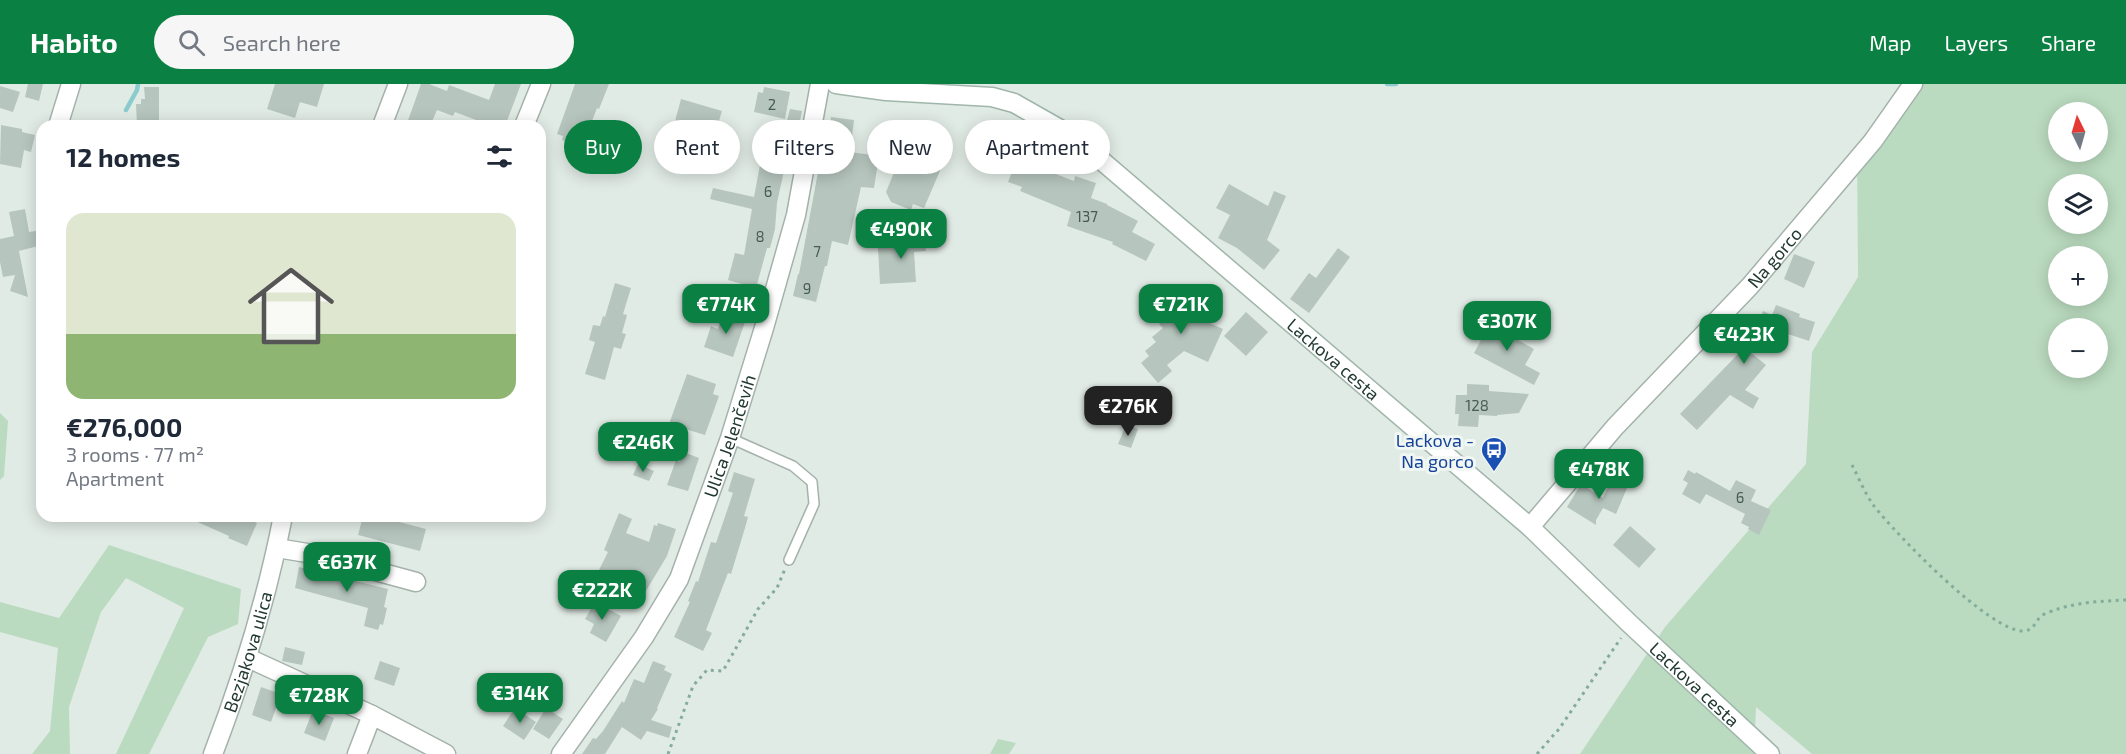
<!DOCTYPE html>
<html lang="en">
<head>
<meta charset="utf-8">
<style>
  :root { --surface:#fff; --page:#f6f6f7; --text:#1f2937; --muted:#747a83; --accent:#0b8043 }
  body { margin:0; font-family:"Exo 2",sans-serif; background:var(--page); color:var(--text); height:100vh; display:flex; flex-direction:column; font-size:22px; white-space:nowrap }
  * { box-sizing:border-box; margin:0 }
  p { font-size:20px; color:var(--muted) }
  .icon { flex:none; width:33px; height:33px; fill:none; stroke:currentColor; stroke-width:2; stroke-linecap:round; stroke-linejoin:round }
  .map { position:relative; flex:1; overflow:hidden }
  .panel { position:absolute; left:36px; top:36px; width:510px; height:402px; display:flex; flex-direction:column; background:var(--surface); border-radius:18px; box-shadow:0 3px 15px #0003 }
  .panel>* { flex:none }
  .hud { position:absolute; left:564px; top:36px; width:570px; height:54px; display:flex; gap:12px }
  .needle { width:39px; rotate:355deg }
  .fabs { position:absolute; left:2048px; top:18px; display:grid; gap:12px }
  .fabs a { display:grid; place-items:center; width:60px; height:60px; border-radius:50%; background:var(--surface); box-shadow:0 3px 15px #0003; font-size:30px }
  .price { position:absolute; translate:-50% -51px; padding:0 14px; border-radius:12px; background:var(--accent); color:#fff; font-size:20px; line-height:39px; filter:drop-shadow(0 2px 3px #0008) }
  .price::after { content:''; position:absolute; left:50%; top:36px; width:18px; height:14px; margin-left:-9px; background:inherit; clip-path:polygon(0 0,100% 0,50% 100%) }
  .price.on { background:#222; color:#fff }
  ul { padding:0; list-style:none }
  li { display:grid; align-content:center; gap:12px; height:318px; padding:0 30px }
  li span { display:grid; place-items:center; height:186px; border-radius:18px; color:#555 }
  li>.icon { margin-inline-start:auto }
  span .icon { width:108px; height:108px; fill:#fffc; stroke-width:1 }
  li b { font-size:26px }
  h2 { display:flex; justify-content:space-between; align-items:center; height:72px; padding:0 30px; font-size:26px }
  .tag { padding:0 21px; border-radius:27px; background:var(--surface); box-shadow:0 3px 15px #0003; font-size:21px; line-height:54px }
  .tag.on { background:var(--accent); color:#fff }
  header { display:flex; align-items:center; gap:36px; box-sizing:border-box; height:84px; padding:0 30px; background:var(--accent); color:#fff }
  header strong { font-size:28px }
  nav { display:flex; gap:33px; margin-inline-start:auto; font-size:21px }
  .search { width:420px; height:54px; background:var(--page); display:flex; align-items:center; gap:15px; box-sizing:border-box; padding:0 21px; border-radius:33px; color:var(--muted); font-size:22px }
  .map>svg:first-child { display:block }
  .green { fill:#badbbf; fill-rule:evenodd }
  .lines { fill:none; stroke-linecap:round; stroke-linejoin:round }
  .stream { stroke:#8bcbcd; stroke-width:4.5 }
  .building { fill:#b6c5be }
  .lane-casing { stroke:#a4b2ab; stroke-width:12 }
  .street-casing { stroke:#a4b2ab; stroke-width:21 }
  .secondary-casing { stroke:#a0b6ab; stroke-width:21 }
  .path { stroke:#83ad9a; stroke-width:3; stroke-dasharray:3 4.5; stroke-linecap:butt }
  .lane { stroke:#fff; stroke-width:9 }
  .street { stroke:#fff; stroke-width:18 }
  .secondary { stroke:#fff; stroke-width:18 }
  .labels { text-anchor:middle; dominant-baseline:central; stroke-width:6; stroke-linejoin:round; paint-order:stroke }
  .number-label { font-size:15px; fill:#475d54 }
  .street-label { font-size:18px; fill:#223a31; stroke:#f1f7f3 }
  .transit-label { font-size:18px; fill:#164399; stroke:#f1f7f3; text-anchor:end }
</style>
</head>
<body>
<header>
<strong>Habito</strong>
<div class="search"><svg class="icon" aria-label="search" viewBox="0 0 24 24"><circle cx="10" cy="10" r="6"/><path d="M15 15l6 6"/></svg>Search here</div>
<nav><a>Map</a><a>Layers</a><a>Share</a></nav>
</header>
<div class="map">
<svg width="2126" height="670" viewBox="0 0 2126 670">
  <rect width="100%" height="100%" fill="#e1ebe5"/>
  <path class="green" d="M1902,0H2126V670H1812L1756,623L1754,670H1580L1665,543L1806,380L1812,268L1858,193L1857,61ZM2058,28H2097V68H2058ZM2058,100H2097V140H2058ZM2058,172H2097V212H2058ZM2058,244H2097V284H2058Z
    M0,329L8,337L4,392L0,396Z
    M109,461L241,505L238,540L208,553L149,670H116L184,524L126,494L101,528L69,623L70,670H32L50,647L58,564L0,548V518L59,534Z
    M998,655L1016,659L1009,670H990Z"/>
  <g class="lines">
    <path class="stream" d="M1387,0H1396
      M126,26L137,6L138,0"/>
  </g>
  <path class="building" d="M28,0H43L39,17L25,13Z
    M275,0H324L317,23L300,18L295,34L267,25Z
    M421,0H429L447,7L449,1L489,16L495,0H521L505,42H482L484,39L455,28L453,32L437,26L430,42H406Z
    M575,0H609L599,25L597,24L582,63L562,56L563,52L557,50Z
    M0,2L20,8L13,28L0,24Z
    M144,3H159V42H137L136,20H141V15H145Z
    M764,3L790,8L785,35L754,28L758,8L763,9Z
    M681,15L722,27L713,57L703,53L701,58L682,52L683,48L677,46L679,39L675,37Z
    M790,25L802,27L797,51L784,48Z
    M831,33L854,36L850,68L879,72L874,104L861,103L848,161L832,157L827,182H825L816,218L793,212L798,190H799L821,72L826,73Z
    M1,41L22,45V48L35,51L31,68L24,66L21,84L0,80Z
    M912,44L952,59L924,124L913,120L911,126L891,118L886,108Z
    M765,54L790,59L777,119L775,145L770,164H767L756,204L728,196L735,169L744,171L752,125L710,115L713,104L754,113Z
    M1015,80L1028,85L1030,80L1074,97L1075,92L1096,99L1091,114L1107,120V121L1138,137L1132,148L1155,160L1146,177L1112,160L1113,158L1067,142L1071,128L1020,107L1022,103L1008,98Z
    M1229,100L1268,122L1274,107L1286,112L1267,156L1280,166L1264,186L1237,164L1218,154L1230,131L1216,124Z
    M25,125L29,148L42,146V161L19,167L28,213L10,207L15,191L3,193L0,178V155L14,152L9,128Z
    M924,149L926,167L914,168L916,198L880,200L878,164L903,163L902,150Z
    M1338,164L1350,173L1309,229L1290,215L1309,189L1316,194Z
    M1794,170L1815,178L1804,204L1784,195Z
    M615,199L631,204L623,230L627,231L622,249L626,250L621,265L614,263L605,296L585,290L595,258L589,256L593,241L600,242L603,232L605,233Z
    M1188,200L1205,220L1191,231L1223,245L1208,278L1184,267L1167,281L1172,287L1158,299L1141,279L1149,272L1145,267L1156,258L1152,253L1163,244L1159,240L1171,230L1167,226L1177,218L1173,213Z
    M1776,221L1800,230L1799,233L1815,238L1809,257L1770,244L1750,268L1766,281L1745,306L1759,314L1753,325L1730,311L1697,346L1680,330L1738,270L1726,260L1745,238L1756,247L1763,227L1772,231Z
    M1246,228L1268,248L1246,272L1224,252Z
    M734,231L747,232L733,273L704,263L711,242L718,245L723,232Z
    M1505,238L1520,246L1516,255L1534,265L1525,281L1540,289L1534,301L1474,269L1489,241L1501,247Z
    M687,290L716,300L713,310L719,312L705,351L669,340Z
    M1467,300L1489,301V307L1529,310L1519,329L1497,331V332L1479,331L1478,343L1458,342L1459,330H1455L1456,311H1467Z
    M1126,341L1138,345L1131,364L1118,360Z
    M686,369L699,374L688,407L667,401L676,376L680,378L681,371L685,372Z
    M638,380L654,387L649,397L633,391Z
    M1688,386L1695,390L1696,388L1730,407L1736,396L1756,406L1751,417L1771,426L1759,451L1748,445L1749,443L1741,439L1745,430L1706,410L1700,420L1682,410L1688,399L1683,396Z
    M734,388L755,395L744,432L748,433L745,444L731,490L728,489L706,546L712,549L703,567L674,553L690,518L688,517L696,497L698,498L711,458L716,459L733,409L728,407Z
    M1614,390L1630,397L1616,430L1603,424L1596,436V441L1567,423L1581,400L1603,414Z
    M619,429L632,435L626,449L649,458L654,441L657,442L658,439L676,445L667,472L638,520L623,511L625,507L623,506L625,501L597,490L608,468L604,466Z
    M184,432H241L257,439L247,462L228,454L229,452Z
    M363,432H385L384,434L426,445L420,467L358,451Z
    M1630,442L1656,465L1639,484L1613,461Z
    M299,483L388,505L384,523L387,524L383,541L380,540L378,546L364,542L368,524L295,504Z
    M595,518L621,532L606,558L590,549L594,540L585,535Z
    M285,563L305,568L302,581L282,577Z
    M380,577L400,584L394,602L374,595Z
    M653,577L666,582L664,586L672,590L657,624L658,625L651,636L672,643L669,654L647,647L641,656L622,643L605,670H582L593,654L596,655L603,647L622,617L624,619L634,595L644,599Z
    M261,603L281,610L271,638L252,631Z
    M515,624L536,638L524,656L503,642Z
    M546,624L563,635L549,655L533,645Z
    M313,626L334,634L325,657L304,649Z"/>
  <g class="lines">
    <defs>
      <path id="lane" d="M730,354L793,382L812,398L814,420L789,476"/>
      <g id="street">
        <path d="M58,42L71,0"/>
        <path d="M382,42L398,0"/>
        <path d="M524,42L541,0"/>
        <path id="s1" d="M1530,443L1615,343L1750,202L1873,57L1913,0"/>
        <path d="M277,464L313,470L416,498"/>
        <path d="M248,574L372,631L446,670"/>
        <path id="s2" d="M213,670C243,592 267,514 283,432"/>
        <path d="M357,670L372,631"/>
        <path id="s3" d="M561,670L644,553L679,495L730,354L764,244L796,131L820,0"/>
      </g>
      <g id="secondary">
        <path id="s4" d="M836,0L886,7L992,13L1014,19L1074,53L1530,443L1630,540L1770,670"/>
      </g>
    </defs>
    <use href="#lane" class="lane-casing"/>
    <use href="#street" class="street-casing"/>
    <use href="#secondary" class="secondary-casing"/>
    <path class="path" d="M1852,381C1859,394 1865,410 1874,422C1895,449 1991,549 2024,547C2034,546 2035,538 2041,532C2045,529 2053,527 2058,525C2080,518 2103,517 2126,516
      M668,670L693,602L707,586L723,587L758,525L777,504L785,485
      M1537,670L1559,645L1621,554"/>
    <use href="#lane" class="lane"/>
    <use href="#street" class="street"/>
    <use href="#secondary" class="secondary"/>
  </g>
  <defs>
    <symbol id="bus-pin" viewBox="-11 -11 22 30"><path d="M0 17L-7.5 6A9.5 9.5 0 1 1 7.5 6Z" fill="#1a4fb4" stroke="#f1f7f3"/><path d="M-5-6H5V4H4V6H2V4H-2V6H-4V4H-5ZM-3.5-4V0h7V-4ZM-3.5 1.2v1.5H-2V1.2ZM2 1.2v1.5H3.5V1.2Z" fill="#fff"/></symbol>
  </defs>
  <g fill-rule="evenodd">
    <use href="#bus-pin" x="1479" y="351" width="30" height="40"/>
  </g>
  <g class="labels">
    <g class="number-label">
      <text x="772" y="20">2</text>
      <text x="768" y="107">6</text>
      <text x="1087" y="132">137</text>
      <text x="760" y="152">8</text>
      <text x="817" y="167">7</text>
      <text x="807" y="204">9</text>
      <text x="1477" y="321">128</text>
      <text x="1740" y="413">6</text>
    </g>
    <g class="street-label">
      <text stroke="none"><textPath href="#s1" startOffset="364">Na gorco</textPath></text>
      <text stroke="none"><textPath href="#s4" startOffset="590">Lackova cesta</textPath></text>
      <text stroke="none"><textPath href="#s3" startOffset="363">Ulica Jelenčevih</textPath></text>
      <text stroke="none"><textPath href="#s2" startOffset="108">Bezjakova ulica</textPath></text>
      <text stroke="none"><textPath href="#s4" startOffset="1076">Lackova cesta</textPath></text>
    </g>
    <g class="transit-label">
      <text x="1474" y="356">Lackova -<tspan x="1474" dy="21">Na gorco</tspan></text>
    </g>
  </g>
</svg>
<div class="fabs">
<a><svg class="needle" viewBox="-14 -14 28 28"><path d="M0-13l5 13h-10z" fill="#e53935"/><path d="M0 13l5-13h-10z" fill="#747a83"/></svg></a>
<a><svg class="icon" aria-label="layers" viewBox="0 0 24 24"><path d="M12 4l9 5-9 5-9-5zM3 14l9 5 9-5"/></svg></a>
<a>+</a>
<a>−</a>
</div>
<b class="price" style="left:901px;top:176px">€490K</b>
<b class="price" style="left:726px;top:251px">€774K</b>
<b class="price" style="left:1181px;top:251px">€721K</b>
<b class="price" style="left:1507px;top:268px">€307K</b>
<b class="price" style="left:1744px;top:281px">€423K</b>
<b class="price on" style="left:1128px;top:353px">€276K</b>
<b class="price" style="left:643px;top:389px">€246K</b>
<b class="price" style="left:1599px;top:416px">€478K</b>
<b class="price" style="left:347px;top:509px">€637K</b>
<b class="price" style="left:602px;top:537px">€222K</b>
<b class="price" style="left:520px;top:640px">€314K</b>
<b class="price" style="left:319px;top:642px">€728K</b>
<div class="hud">
<a class="tag on">Buy</a>
<a class="tag">Rent</a>
<a class="tag">Filters</a>
<a class="tag">New</a>
<a class="tag">Apartment</a>
</div>
<section class="panel">
<h2>12 homes<svg class="icon" aria-label="filters" viewBox="0 0 24 24"><path d="M4 7h16M4 17h16"/><circle cx="9" cy="7" r="2"/><circle cx="15" cy="17" r="2"/></svg></h2>
<ul>
<li><span style="background:linear-gradient(#dfe7d0 65%,#8fb573 0)"><svg class="icon" aria-label="home" viewBox="0 0 24 24"><path d="M3 11l9-7 9 7M6 9v11h12V9"/></svg></span><div><b>€276,000</b><p>3 rooms · 77 m²</p><p>Apartment</p></div></li>
</ul>
</section>
</div>
</body>
</html>
